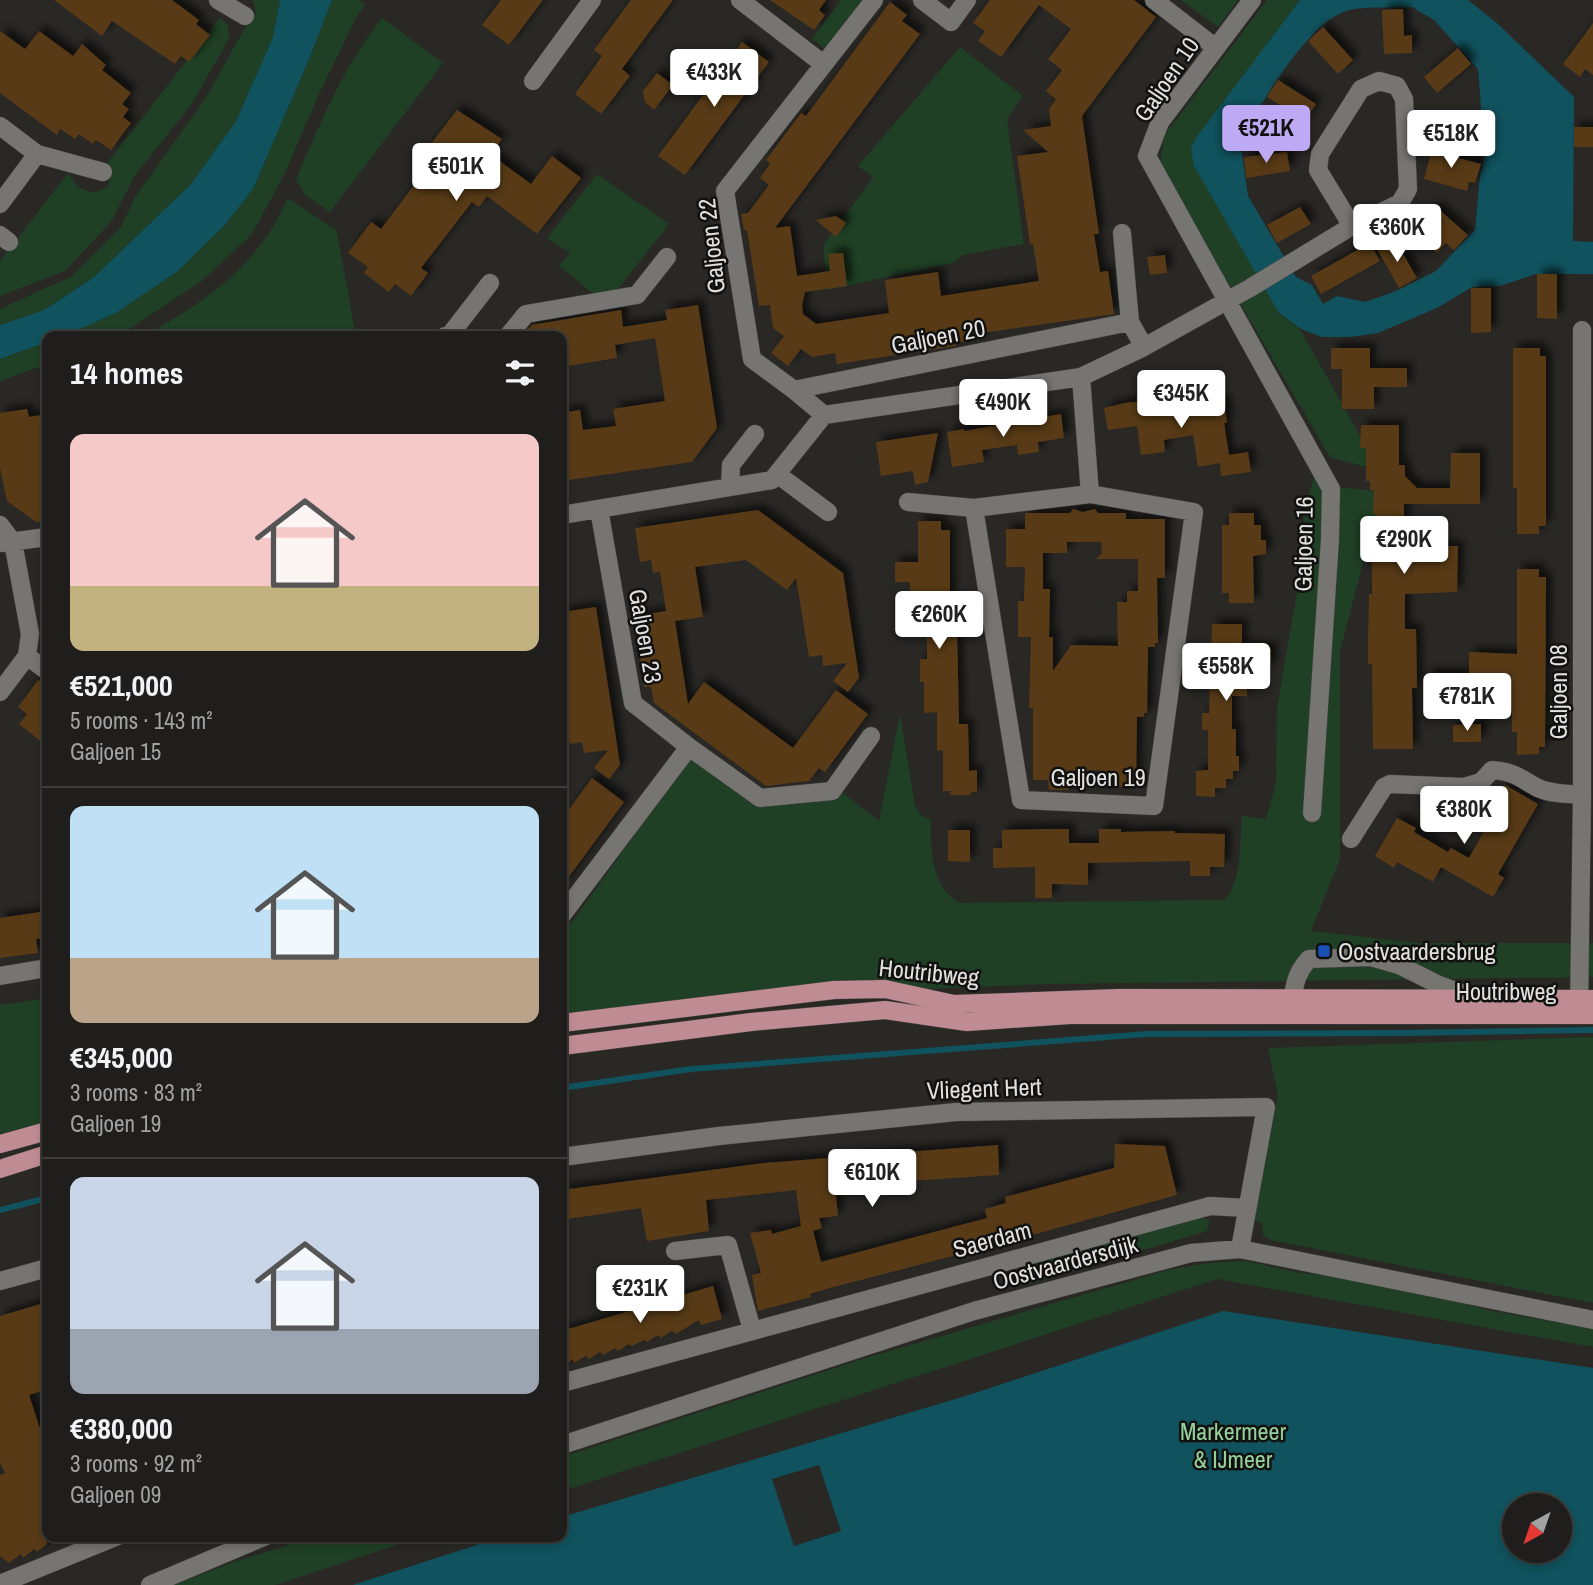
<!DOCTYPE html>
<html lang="en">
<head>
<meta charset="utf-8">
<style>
  :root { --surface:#1f1e1c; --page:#2c2b29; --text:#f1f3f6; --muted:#a1a2a3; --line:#3c3c3b; --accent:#bea9f4 }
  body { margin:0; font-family:"Archivo Narrow",sans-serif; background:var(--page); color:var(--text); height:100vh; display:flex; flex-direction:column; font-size:26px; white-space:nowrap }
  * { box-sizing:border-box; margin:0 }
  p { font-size:23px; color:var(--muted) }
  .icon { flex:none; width:38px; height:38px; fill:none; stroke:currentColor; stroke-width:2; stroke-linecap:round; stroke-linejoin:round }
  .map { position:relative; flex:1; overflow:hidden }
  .panel { position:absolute; left:42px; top:331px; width:525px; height:1211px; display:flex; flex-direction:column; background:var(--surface); border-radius:14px; box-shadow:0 4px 10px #0003,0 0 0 2px var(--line) }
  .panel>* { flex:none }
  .needle { width:46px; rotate:220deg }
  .buttons { position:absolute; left:1502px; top:1493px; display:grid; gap:14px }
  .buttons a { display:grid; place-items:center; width:70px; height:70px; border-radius:50%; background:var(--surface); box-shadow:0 4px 10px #0003,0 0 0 2px var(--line); font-size:35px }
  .price { position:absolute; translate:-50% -60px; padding:0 16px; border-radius:7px; background:#fff; color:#222; font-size:23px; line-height:46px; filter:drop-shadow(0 2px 4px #0008) }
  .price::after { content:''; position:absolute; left:50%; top:42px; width:21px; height:16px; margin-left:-10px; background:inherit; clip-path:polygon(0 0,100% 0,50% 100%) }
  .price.selected { background:var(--accent); color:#111 }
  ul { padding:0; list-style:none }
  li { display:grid; align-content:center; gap:14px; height:371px; padding:0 28px }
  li+li { border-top:2px solid var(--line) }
  li span { display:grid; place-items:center; height:217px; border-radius:14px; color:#555 }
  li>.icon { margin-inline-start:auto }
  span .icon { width:126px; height:126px; fill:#fffc; stroke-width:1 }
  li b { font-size:30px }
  h2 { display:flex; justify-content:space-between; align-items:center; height:84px; padding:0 28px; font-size:30px }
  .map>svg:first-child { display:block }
  .green { fill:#1f4024 }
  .water { fill:#10525d; fill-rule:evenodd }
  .pier { fill:#292825 }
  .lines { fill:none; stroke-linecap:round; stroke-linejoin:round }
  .stream { stroke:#10525d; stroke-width:6 }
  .building { fill:#583a18; fill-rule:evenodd; filter:url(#shadow) }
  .minor-casing { stroke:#444340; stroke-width:19 }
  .major-casing { stroke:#444340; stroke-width:19 }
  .minor { stroke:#767571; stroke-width:18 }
  .major { stroke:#bf8c93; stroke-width:18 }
  .transit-dot { fill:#1a4fb4; stroke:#111110; stroke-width:2.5 }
  .labels { text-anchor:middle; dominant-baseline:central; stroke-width:5; stroke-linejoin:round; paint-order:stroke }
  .street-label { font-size:24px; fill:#e2e1df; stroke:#111110 }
  .poi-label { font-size:24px; fill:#e2e1df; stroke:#111110; text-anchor:start }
  .park-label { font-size:24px; fill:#95d09c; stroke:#111110 }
</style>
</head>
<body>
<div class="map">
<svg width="1593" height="1585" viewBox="0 0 1593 1585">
  <defs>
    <filter id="shadow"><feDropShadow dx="6" dy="-6" stdDeviation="3.5" flood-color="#0009"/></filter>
  </defs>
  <rect width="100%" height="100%" fill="#292825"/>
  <path class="green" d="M253,0H280L273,37L236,121L191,184L94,277L44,310L0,325V309L72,276L121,227L135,197L207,96L243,31L256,13Z
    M332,0H358L365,5L357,16L319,94L285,173L252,234L202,281L125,332L115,336H64L116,313L178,271L224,226L253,189L310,57Z
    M841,0H862L825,49L812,39Z
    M1181,0H1238L1218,27Z
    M1267,0H1300L1195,139L1279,313L1300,329L1373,459L1374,466H1362L1330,457L1160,166L1164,136Z
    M220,18L228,25L229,39L191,105L134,177L111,222L65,271L0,296V261L68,173L78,187L93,193L109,186L108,162Z
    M382,18L443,63L330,212L305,195L296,179C320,124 344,65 382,18Z
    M960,47L1023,96L1007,119L1024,244L963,255L952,263L827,290L823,246L873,177L858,166Z
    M597,174L669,224L611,298L600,299L559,266L570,253L547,238Z
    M288,198L334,229L336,227L356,336H144C208,300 257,267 288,198Z
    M47,342V364L0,381V359Z
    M1315,473L1320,486L1379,491L1380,498L1340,651V859L1311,931L1416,943H1593V977L1050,984L707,997L562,1014V924L572,922L692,755L756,805L839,790L879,821L900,714L915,806L922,816L931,819C930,849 931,886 959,903L1224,900C1243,881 1239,842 1242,816L1266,819L1276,783L1277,707L1298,587L1305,510Z
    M47,998V1122L0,1134V1005Z
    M1593,1037V1303L1270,1240L1263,1235L1262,1223L1253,1220L1278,1096L1268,1048Z
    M1193,1217L1205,1218L1210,1222L1207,1231L1026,1285L1020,1262Z
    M1245,1261L1296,1272L1399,1285L1487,1310L1593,1329V1347L1217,1279L562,1491V1457L866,1358L1168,1270L1208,1263Z
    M314,1537H420L275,1585H174L234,1562Z"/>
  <path class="water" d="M280,0H332L310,57L253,189L224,226L178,271L116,313L64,336H47V342L0,359V325L44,310L94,277L191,184L236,121L273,37Z
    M1300,0H1468L1498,24L1574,97L1573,241L1593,242V274H1536L1500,286L1472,287L1437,308L1378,333L1351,337H1322L1301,329L1279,313L1194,166L1191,149L1195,139ZM1412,7L1434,20L1478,69L1485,156L1480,176L1475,230L1436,271L1396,291L1365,302L1337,296L1323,304L1312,285L1296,277L1248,196L1240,140C1262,104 1305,25 1346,11C1360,6 1395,8 1412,7Z
    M1223,1311L1593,1368V1585H353L501,1537L562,1536V1517L972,1394ZM1514,1505H1559V1550H1514Z"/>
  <path class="pier" d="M819,1465L841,1531L794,1546L772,1479Z"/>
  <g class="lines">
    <path class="stream" d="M562,1088L691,1069L1147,1034L1406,1033L1593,1030
      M0,1210L47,1198"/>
  </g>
  <path class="building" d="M54,0H172L199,20L196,24L210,35L189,62L181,56L175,64L112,21L102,36Z
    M501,0H543L509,45L482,25Z
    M631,0H673L622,69L630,76L601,114L575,94L602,56L594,50Z
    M770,0H826L819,10L825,15L814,30Z
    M990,0H1134L1156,17L1082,116L1099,234H1094L1100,272L1108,271L1114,314L982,333L983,339L955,343L956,346L837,364L835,353L812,357L801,349L788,366L771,353L784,336L773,328L770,305L759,306L747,230H744L741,214L748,213L769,185L760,178L770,164L766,160L801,113L806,116L890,2L907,15L902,21L920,34L775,228L790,226L797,276L830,271L828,254L843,253L847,286L805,292L802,305L803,314L816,324L889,313L885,280L938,272L941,296L1039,281L1033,244H1030L1017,156L1048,152L1023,130L1051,126L1049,109L1056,99L1046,91L1062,70L1048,59L1071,29L1039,5L1001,57L978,41L985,31L973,23Z
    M1403,9L1404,36L1412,35V53L1384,54L1382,10Z
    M1593,23V75L1585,69L1580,77L1563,64Z
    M1323,27L1353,60L1338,74L1308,41Z
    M0,31L25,49L39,31L73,56L82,44L106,65L102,70L131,93L122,104L129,109L123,117L131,123L111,150L96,140L93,144L79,134L75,139L60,129L57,135L0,93Z
    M742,42L769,62L685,175L658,156Z
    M1458,48L1471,64L1437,93L1424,77Z
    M657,73L673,85L654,110L645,102L643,91Z
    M1278,80L1316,104L1305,121L1267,97Z
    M457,110L502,139L490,154L531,184L552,156L581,178L537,234L487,196L479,207L472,202L421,268L428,273L411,296L395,284L389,292L364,273L368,267L348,253L371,222L381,229L436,156L427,149Z
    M1574,127H1593V147H1574Z
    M1433,145L1449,149L1448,155L1481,164L1475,183L1469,182L1467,191L1424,179Z
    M1287,152L1290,171L1246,178L1244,157Z
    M1435,206L1468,235L1454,250L1446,243L1437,253L1412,230Z
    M1300,207L1311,224L1277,243L1267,225Z
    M836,216L846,223L836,237L816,220Z
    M1395,240L1417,278L1399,288L1377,249Z
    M1370,243L1380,261L1321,294L1311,276Z
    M1165,255L1167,273L1150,275L1147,257Z
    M1537,274H1557V319L1537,318Z
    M1471,288H1491V332L1471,333Z
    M698,305L717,428L692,462L562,481V462H566L562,435V413L580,410L583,430L616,426L613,409L665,401L655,338L615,345L617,358L568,366L566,352L562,353V336H523L532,325L621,310L623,327L667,320L665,310Z
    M1331,348H1370V368H1407V387H1374V409H1342V369H1331Z
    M1513,348H1540V356H1546V526H1539V534H1517V488H1513Z
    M1177,397L1179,407L1224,400L1227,423H1224L1229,455L1248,452L1251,472L1221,476L1220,463L1198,467L1193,435L1164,440L1165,452L1141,455L1137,426L1108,430L1104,408L1125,403Z
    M27,409L29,417L42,415L47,451V521L36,522L7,501L0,468V413Z
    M1061,414L1064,438L1038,442L1039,452L1018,455L1017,445L982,450L984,462L952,467L947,432L964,429V431Z
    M1361,425H1399V465H1405V476L1417,488H1450L1451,453H1480V504H1404V551L1438,550V546H1458L1457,592L1405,594V629H1416L1417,688H1412L1413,749H1373L1372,664H1368V643L1369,594H1372V553L1376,551V514H1373L1374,490H1370V481H1366V448H1360Z
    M938,433L928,482L915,485L913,471L881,476L876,442Z
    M1073,509L1083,512L1095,509L1098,513H1126V519H1165V578H1157L1158,643H1155V647H1148L1147,713H1144V717H1137L1136,784H1133V787H1109V777H1099V770L1068,771V790H1049L1048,780H1033V708H1029L1031,637H1018V601H1024L1025,567H1006V529H1025V513H1070ZM1067,542H1101L1102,553L1096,559H1138V591H1127V602H1117L1118,646L1071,645L1053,671V637H1049L1050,589H1043V553H1067Z
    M758,510L843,573L859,678L848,692L833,681L847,663L823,666L822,655L809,657L796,578L787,590L746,560L695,567L703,617L675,621L688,704L704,682L793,748L836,690L868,714L825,772L819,768L809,781L766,786L654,703L651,687H644L634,616L666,611L660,572L653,573L651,560L640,562L635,528Z
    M1229,513H1254V525H1261V540H1266V554L1253,556L1254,603H1229V593H1222V525H1229Z
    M918,521H941V530H950V627H957L959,724H968L969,771L977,770V792H971V795H949L951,791H943V750L937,751V712L924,713V682H920V659H927V628H918V623L910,624V582H895V562H918Z
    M1517,569H1539V577H1546L1545,747H1539V754L1517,755V732H1512V707H1469V688H1427V674H1469V652L1517,654Z
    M596,607L620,765L609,779L594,768L608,750L584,753L582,742L570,744L562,697L563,612Z
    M1212,624H1242V647L1271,648V658L1270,669L1247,666V696H1232V729H1236V756H1239V771H1233V779H1226V788H1215V797L1196,796V771L1208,770V730H1202V713H1209Z
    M38,680L47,687V746L19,724L27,714L18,707Z
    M1481,724V742H1453V725Z
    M592,778L624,802L562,886V819Z
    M1505,785L1538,804L1498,874L1504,878L1493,897L1441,867L1433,882L1397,862L1394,868L1375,856L1397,818L1416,828L1414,832L1448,852L1451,848L1469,858L1498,806L1494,804Z
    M1049,829H1069V843H1099V829H1121V832L1175,831V833L1225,834L1224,867H1210V876H1190V861L1088,863V885L1052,884V898H1035V867L993,868V848H1002V830Z
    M948,830H970V862L948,861Z
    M47,911V938L36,939L38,953L0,958V918Z
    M1115,1144L1165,1146L1177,1195L1003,1243L830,1288L810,1294L811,1297L758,1311L752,1275L761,1273L750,1233L771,1230L772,1234L801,1226L796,1190L706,1200L709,1231L647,1241L641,1208L562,1220V1190L764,1163L998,1145L999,1175L835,1186L838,1216L819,1218L822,1228L813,1231L821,1262L987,1218L985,1209L1006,1203L1005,1197L1114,1168Z
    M713,1286L722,1319L701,1325L699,1320L676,1334L672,1331L661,1338L658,1335L647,1342L644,1340L632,1346L629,1344L618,1351L615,1348L603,1355L600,1352L589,1359L586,1356L574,1363L573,1359L562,1367V1331Z
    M47,1302V1389L29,1395L47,1450V1457L43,1458L47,1471V1544L37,1552L34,1549L23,1558L21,1554L9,1563L0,1556V1475L5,1473L0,1462V1316Z"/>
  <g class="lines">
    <defs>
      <path id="minor" d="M218,0L245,16
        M740,0L822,63
        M922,0L951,22L967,0
        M1154,0L1216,48
        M1252,0L1160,122L1147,156L1331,489L1330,539L1312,813
        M533,81L592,0
        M0,126L37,154L103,172
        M0,204L37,154
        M1122,233L1130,322L1144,347
        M0,235L9,242
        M445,336H449L490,283
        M508,336L526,314L637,295L667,257
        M1081,377L1090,494L974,508L1021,800L1154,806L1194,512L1090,494
        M794,390L752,359L725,191L874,0
        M824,415L794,390L1130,322
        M777,474L828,512
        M730,487L731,465L755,434
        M908,502L974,508
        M599,509L633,703L689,747L760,798L832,791L871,736
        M562,515L772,480L824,415L1081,377L1144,347L1250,288L1352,226L1400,203L1408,189L1404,99L1397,86L1379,81L1361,89L1320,154L1318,170L1352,226
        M0,525L13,542L30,634L27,656L47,671
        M2,543L47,537
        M0,692L27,656
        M1351,839L1384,787L1390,784L1464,787L1481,782L1492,770C1516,772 1519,778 1538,788C1551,794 1568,794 1582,795
        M562,915L689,747
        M0,976L47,968
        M1293,1011C1293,990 1294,975 1309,959L1371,957L1399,965L1439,985L1475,998
        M1579,1011L1582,795V330
        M562,1157L719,1136L956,1112L1266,1107L1240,1249
        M675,1251L728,1245L752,1330
        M0,1281L47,1268
        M562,1383L1210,1206L1247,1208
        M562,1445L974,1311L1191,1253L1240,1249L1593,1320
        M0,1584L118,1536
        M150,1585L266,1536"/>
      <path id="major" d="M562,1023L834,990L885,989L954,1004L1118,998L1593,999
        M562,1046L751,1022L885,1010L967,1022L1070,1015H1593
        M0,1144L47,1131
        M0,1169L47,1154"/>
    </defs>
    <use href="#minor" class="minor-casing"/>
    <use href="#major" class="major-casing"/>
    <use href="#minor" class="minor"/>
    <use href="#major" class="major"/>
  </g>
  <rect class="transit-dot" x="1317" y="944" width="14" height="14" rx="3.5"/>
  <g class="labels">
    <g class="street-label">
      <text transform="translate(1166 79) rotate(-56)">Galjoen 10</text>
      <text transform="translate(711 246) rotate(-96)">Galjoen 22</text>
      <text transform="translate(938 336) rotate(-11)">Galjoen 20</text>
      <text transform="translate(1303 544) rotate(-89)">Galjoen 16</text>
      <text transform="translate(646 636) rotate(80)">Galjoen 23</text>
      <text transform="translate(1558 692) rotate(-90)">Galjoen 08</text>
      <text x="1098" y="777">Galjoen 19</text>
      <text transform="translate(929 972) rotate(6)">Houtribweg</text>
      <text x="1506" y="991">Houtribweg</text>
      <text transform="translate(984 1088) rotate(-2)">Vliegent Hert</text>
      <text transform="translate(992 1239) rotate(-15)">Saerdam</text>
      <text transform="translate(1065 1262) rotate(-15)">Oostvaardersdijk</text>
    </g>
    <g class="poi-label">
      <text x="1338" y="951">Oostvaardersbrug</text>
    </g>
    <g class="park-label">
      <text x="1233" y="1431">Markermeer<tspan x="1233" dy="28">&amp; IJmeer</tspan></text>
    </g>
  </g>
</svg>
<div class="buttons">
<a><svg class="needle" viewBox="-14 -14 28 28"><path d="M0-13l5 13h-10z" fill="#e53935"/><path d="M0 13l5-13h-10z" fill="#a1a2a3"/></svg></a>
</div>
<b class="price" style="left:714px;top:109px">€433K</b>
<b class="price selected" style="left:1266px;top:165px">€521K</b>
<b class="price" style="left:1451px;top:170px">€518K</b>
<b class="price" style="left:456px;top:203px">€501K</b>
<b class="price" style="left:1397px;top:264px">€360K</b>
<b class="price" style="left:1181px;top:430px">€345K</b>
<b class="price" style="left:1003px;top:439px">€490K</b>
<b class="price" style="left:1404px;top:576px">€290K</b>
<b class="price" style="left:939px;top:651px">€260K</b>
<b class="price" style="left:1226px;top:703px">€558K</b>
<b class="price" style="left:1467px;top:733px">€781K</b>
<b class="price" style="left:1464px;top:846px">€380K</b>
<b class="price" style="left:872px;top:1209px">€610K</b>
<b class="price" style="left:640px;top:1325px">€231K</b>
<section class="panel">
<h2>14 homes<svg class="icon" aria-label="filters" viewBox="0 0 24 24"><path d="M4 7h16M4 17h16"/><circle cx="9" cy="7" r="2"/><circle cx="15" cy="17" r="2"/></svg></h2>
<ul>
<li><span style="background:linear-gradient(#f6c9c9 70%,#c2b280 0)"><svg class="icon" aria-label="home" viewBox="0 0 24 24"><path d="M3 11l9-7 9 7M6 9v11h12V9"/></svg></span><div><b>€521,000</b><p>5 rooms · 143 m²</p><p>Galjoen 15</p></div></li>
<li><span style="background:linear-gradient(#bfe0f5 70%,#b9a48a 0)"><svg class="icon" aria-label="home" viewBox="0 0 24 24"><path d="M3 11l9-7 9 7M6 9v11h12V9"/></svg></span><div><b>€345,000</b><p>3 rooms · 83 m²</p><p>Galjoen 19</p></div></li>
<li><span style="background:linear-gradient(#c9d6e8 70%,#9aa5b1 0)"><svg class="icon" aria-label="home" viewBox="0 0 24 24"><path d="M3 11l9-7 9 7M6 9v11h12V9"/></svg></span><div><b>€380,000</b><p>3 rooms · 92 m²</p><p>Galjoen 09</p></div></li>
</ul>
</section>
</div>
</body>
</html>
